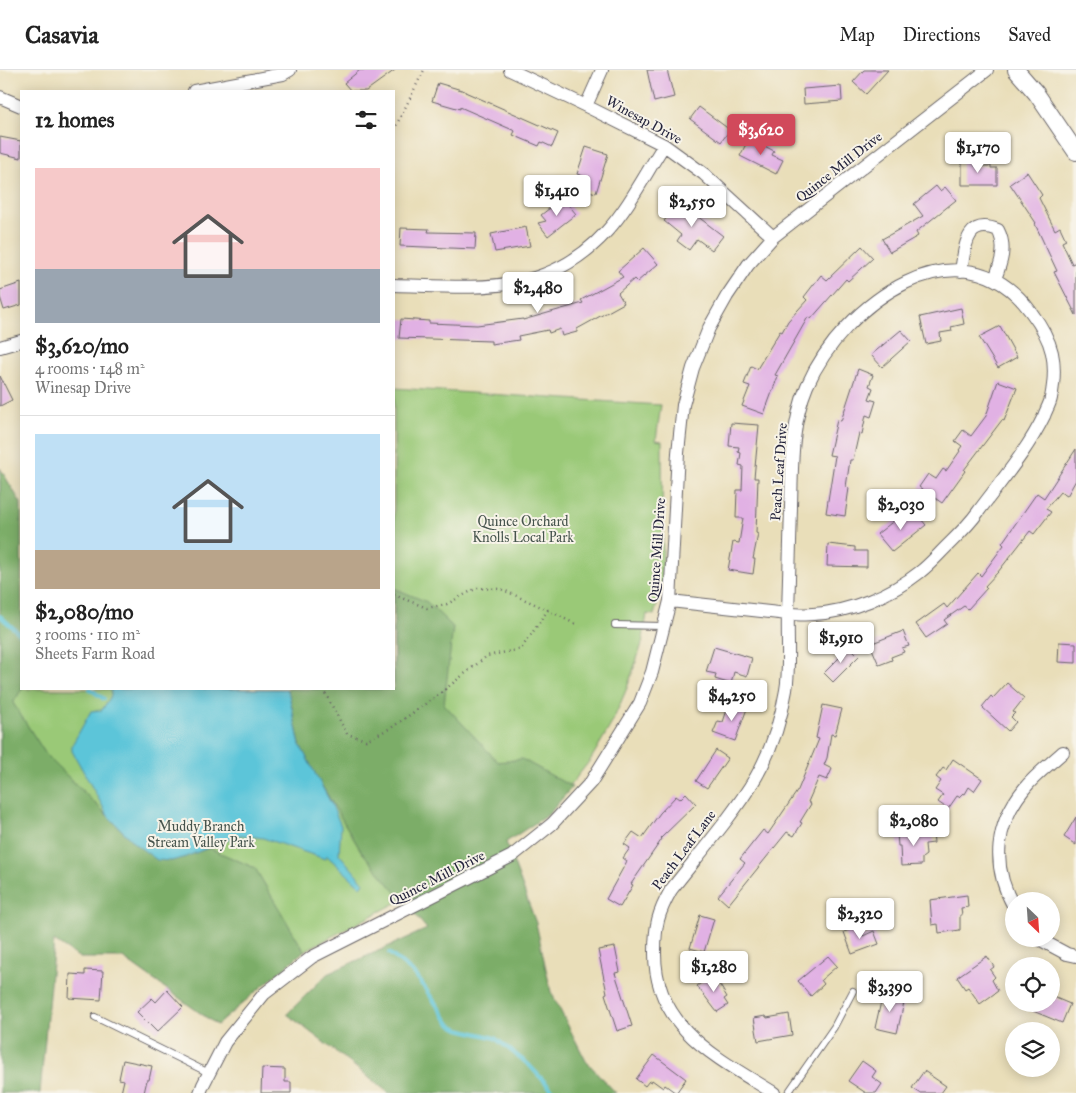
<!DOCTYPE html>
<html lang="en">
<head>
<meta charset="utf-8">
<style>
  :root { --surface:#fff; --page:#f6f6f6; --text:#222; --muted:#767676; --line:#e0e0e0; --accent:#d1495b }
  body { margin:0; font-family:"IM FELL Great Primer",serif; background:var(--page); color:var(--text); height:100vh; display:flex; flex-direction:column; font-size:19px; white-space:nowrap }
  * { box-sizing:border-box; margin:0 }
  p { font-size:16px; color:var(--muted) }
  .icon { flex:none; width:28px; height:28px; fill:none; stroke:currentColor; stroke-width:2; stroke-linecap:round; stroke-linejoin:round }
  .map { position:relative; flex:1; overflow:hidden }
  .panel { position:absolute; left:20px; top:20px; width:375px; height:600px; display:flex; flex-direction:column; background:var(--surface); border-radius:0px; box-shadow:0 2px 12px #0003 }
  .panel>* { flex:none }
  .needle { width:32px; rotate:155deg }
  .controls { position:absolute; left:1005px; top:822px; display:grid; gap:10px }
  .controls a { display:grid; place-items:center; width:55px; height:55px; border-radius:50%; background:var(--surface); box-shadow:0 2px 12px #0003; font-size:25px }
  .price { position:absolute; translate:-50% -42px; padding:0 11px; border-radius:5px; background:#fff; color:#222; font-size:16px; line-height:32px; filter:drop-shadow(0 1px 2px #0008) }
  .price::after { content:''; position:absolute; left:50%; top:30px; width:15px; height:11px; margin-left:-8px; background:inherit; clip-path:polygon(0 0,100% 0,50% 100%) }
  .price.active { background:var(--accent); color:#fff }
  ul { padding:0; list-style:none }
  li { display:grid; align-content:center; gap:10px; height:265px; padding:0 15px }
  li+li { border-top:1px solid var(--line) }
  li span { display:grid; place-items:center; height:155px; border-radius:0px; color:#555 }
  li>.icon { margin-inline-start:auto }
  span .icon { width:90px; height:90px; fill:#fffc; stroke-width:1 }
  li b { font-size:21px }
  h2 { display:flex; justify-content:space-between; align-items:center; height:60px; padding:0 15px; font-size:21px }
  header { display:flex; align-items:center; gap:30px; box-sizing:border-box; height:70px; padding:0 25px; background:var(--surface); border-bottom:1px solid var(--line) }
  header strong { font-size:24px }
  nav { display:flex; gap:28px; margin-inline-start:auto; font-size:18px }
  .map>svg:first-child { display:block }
  .green { fill:#9ac977; stroke:#5e7659 }
  .forest { fill:#7bad68; stroke:#4e6852 }
  .water { fill:#5cc5d9; stroke:#3f748a }
  .lines { fill:none; stroke-linecap:round; stroke-linejoin:round }
  .stream { stroke:#5cc5d9; stroke-width:4 }
  .building { fill:#e1b1e4 }
  .lane-casing { stroke:#686467; stroke-width:8 }
  .street-casing { stroke:#686467; stroke-width:14 }
  .secondary-casing { stroke:#686467; stroke-width:18 }
  .path { stroke:#686467; stroke-width:2.5; stroke-dasharray:1 4; stroke-linecap:butt }
  .lane { stroke:#fff; stroke-width:6 }
  .street { stroke:#fff; stroke-width:12 }
  .secondary { stroke:#fff; stroke-width:16 }
  .labels { text-anchor:middle; dominant-baseline:central; stroke-width:4; stroke-linejoin:round; paint-order:stroke }
  .street-label { font-size:14px; fill:#22223b; stroke:#f7f3e8 }
  .park-label { font-size:14px; fill:#46544d; stroke:#f7f3e8 }
</style>
</head>
<body>
<header>
<strong>Casavia</strong>
<nav><a>Map</a><a>Directions</a><a>Saved</a></nav>
</header>
<div class="map">
<svg width="1076" height="1023" viewBox="0 0 1076 1023">
  <rect width="100%" height="100%" fill="#f7f3e8"/>
  <filter id="ink" filterUnits="userSpaceOnUse"><feTurbulence type="fractalNoise" baseFrequency=".02" numOctaves="2"/><feDisplacementMap in="SourceGraphic" scale="10" xChannelSelector="R" yChannelSelector="G"/><feConvolveMatrix kernelMatrix="1 2 1 2 8 2 1 2 1" color-interpolation-filters="sRGB"/></filter>
  <filter id="wash" filterUnits="userSpaceOnUse"><feTurbulence type="fractalNoise" baseFrequency=".0096" numOctaves="4" result="noise"/><feDisplacementMap in="SourceGraphic" scale="20" xChannelSelector="R" yChannelSelector="G"/><feGaussianBlur stdDeviation="1.12" result="paint"/><feColorMatrix in="noise" values="0 0 0 0 0 0 0 0 0 0 0 0 0 0 0 0 0 1.4 0 .05"/><feComposite in="paint" operator="in"/></filter>
  <g filter="url(#wash)">
    <rect width="100%" height="100%" fill="#e9deb9"/>
    <path class="green" d="M394,318L661,335L656,370L662,371L663,513L654,545L647,544L642,574L627,618L612,653L591,689L573,712L552,734L400,826L402,830L304,881L301,875L217,955L53,838L0,723V410L21,619H394Z"/>
    <path class="forest" d="M0,398L21,433L22,619L13,633L47,686L108,746L135,774L171,791L209,778L255,798L304,881L217,955L123,888H80L54,871L40,1023H0Z
      M394,518L427,532L453,557L444,634L498,692L522,689L572,717L549,744L506,772L536,853L551,922L586,991L616,1023H389L287,944L327,904L427,859L361,781L316,706L300,675L289,625L286,619H394Z"/>
    <path class="water" d="M111,619H286L289,625L300,675L332,735L341,756L339,784L364,813L361,817L326,785L325,789L263,768L240,765L183,788L171,791L157,790L135,774L108,746L72,681V675L91,641L102,640L111,626Z"/>
    <g class="lines">
      <path class="stream" d="M0,546L21,565
        M90,619L104,629
        M389,883L415,904L450,954L459,959L495,968L529,995L555,1023"/>
    </g>
    <g id="blocks">
      <path class="building" d="M360,0H395L366,21H351L344,13Z
        M647,0H667L674,27L654,32Z
        M864,0H888L866,24L853,12Z
        M438,13L465,21V22L558,63L552,77L541,72L539,76L513,65L515,61L460,37V39L432,31Z
        M841,16L842,31L804,34L803,19Z
        M699,37L730,60L721,72L690,49Z
        M0,67L21,71V88L0,83Z
        M749,68L774,81L772,85L783,90L776,104L740,86Z
        M586,77L608,84L596,123L579,118L583,106L577,104Z
        M962,87H975V96H991V98H997V115H962Z
        M1027,102L1042,125L1039,128L1055,160L1060,157L1066,170L1062,172L1072,194L1076,192V245L1054,202L1057,201L1035,154L1036,153L1010,114Z
        M936,116L940,121L945,117L956,130L916,162L918,166L890,182L882,169L923,146L914,134Z
        M563,128L576,144L548,166L538,153L546,151L541,145Z
        M679,132L723,166L712,180L697,169L689,180L677,171L681,165L664,151Z
        M526,157L530,176L495,182L491,164Z
        M401,158L429,159L428,162L476,163L475,179L400,176Z
        M862,176L873,188L848,211L846,209L811,249L808,247L775,305L778,306L764,344L742,336L750,316L744,314L751,296L757,299L780,261L782,262L788,251L807,230L804,227L821,205L827,210Z
        M644,178L658,194L637,212L634,209L618,223L624,233L577,259V262L562,266L560,259L549,263L548,260L518,266L519,270L491,274V271L399,268L401,249L429,251V253L477,255L523,249V250L583,233L581,230L623,207L618,201Z
        M21,213V235L4,240L0,227V220Z
        M961,238L964,254L951,257L952,261L940,263L941,271L926,274L920,247Z
        M1000,256L1017,287L998,298L979,267Z
        M901,260L911,271L882,297L871,285Z
        M858,299L873,305L869,316L873,318L869,329L876,331L871,347L866,345L862,364L859,363L853,390H850L846,417L849,418L845,446L826,443L835,386L829,385L837,350L841,351Z
        M0,306L12,330L0,336Z
        M998,311L1017,318L1004,351L1002,350L964,400L965,401L942,433L919,417L928,404L936,409L943,399L946,401L960,381L959,380L962,376L955,371L963,360L971,366L986,346Z
        M731,353L759,355L754,408H758L756,463L758,464L753,489H755L753,504L728,500L733,472L739,473L743,448H736L737,420H742L743,396L739,395L741,383L738,382L739,377L729,376Z
        M1076,379V410L1067,426L1060,422L1046,439L1051,442L1034,464L1030,461L998,502L985,516L987,518L968,539L964,536L944,550L947,554L926,568L916,554L944,534L947,538L978,503L981,506L1004,475L1002,473L1037,423L1044,428Z
        M915,442L926,455L892,482L877,464L900,446L904,451Z
        M828,474L855,477V481H867V497L827,496Z
        M903,561L909,576L902,578L904,582L891,587L892,590L879,595L870,574Z
        M1059,572L1076,573V593L1058,592Z
        M714,577L752,588L747,606L734,602L731,614L715,609L716,604L706,602Z
        M850,577L859,586L833,612L824,603Z
        M1007,613L1024,628L1013,642L1015,643L1011,647L1016,652L1008,661L982,637L991,626L993,628Z
        M735,631L748,636L735,671L713,663L718,651L723,652L727,640L731,641Z
        M823,635L842,639L835,665L831,664L827,688L824,695L832,699L827,710L819,707L808,732L811,734L800,752L802,753L794,766L787,762L728,835L718,826L745,793L740,789L763,760L768,764L798,720L819,669L816,668Z
        M716,680L728,688L707,718L696,711Z
        M953,689L982,709L974,721L969,717L965,724L963,723L959,727L957,726L948,739L938,732L943,725L935,720L941,711L936,707L943,698L946,700Z
        M686,723L696,734L661,768L662,769L631,814L633,815L620,837L606,829L627,791L623,788L630,778L624,774L633,762L642,768L660,743L676,726L680,729Z
        M1076,747V775L1064,767Z
        M933,761L934,773L925,774L926,785L922,788V795L901,796L900,776H898L897,763Z
        M967,825L968,837L961,838L962,845H960V860L939,863L938,854L932,855L930,830Z
        M700,845L714,849L704,882L690,878Z
        M859,856L863,866L874,861L879,874L852,884L844,862Z
        M615,877L620,902L615,903L632,956L617,961L605,924L607,923L598,880Z
        M828,886L837,896L821,910L824,914L811,926L798,911Z
        M987,886L994,897L990,900L995,907L992,910L998,921L980,934L968,917L965,919L957,907Z
        M85,900L103,901L101,930L69,928L70,904L85,905Z
        M713,904L727,927L724,929L728,935L717,942L697,916Z
        M167,920L183,937L157,962L137,942L152,928L156,932Z
        M883,923L905,928L897,963L875,958Z
        M1051,926L1070,934L1062,953L1016,934H1051Z
        M789,944L792,965L758,971L754,948L766,946L767,948Z
        M654,985L686,1009L676,1023L665,1015L663,1018L652,1010L651,1012L649,1011L645,1016L636,1009Z
        M123,990L152,996L149,1010H147L144,1023H121L124,1010L119,1009Z
        M862,991L876,1001L872,1007L882,1014L876,1023H866L848,1011Z
        M262,998L285,999V1012H291V1023H261Z
        M924,1001L946,1016L941,1023H920L912,1018Z"/>
    </g>
  </g>
  <g filter="url(#ink)">
    <use href="#blocks" fill-opacity="0" stroke="#686467" stroke-width="1"/>
    <g class="lines">
      <defs>
        <path id="lane" d="M615,555L663,556
          M95,947L209,1003
          M788,1023L834,957L853,921"/>
        <path id="street" d="M510,0L586,36L664,75L704,104L773,167
          M194,21L283,4L290,0
          M0,27L21,36
          M586,36L602,0
          M961,201C965,179 965,147 998,160C1007,177 1001,193 995,209
          M394,215C475,217 546,228 607,161C629,137 646,103 664,75
          M0,277L21,271
          M670,531L788,544C789,508 790,472 791,437C792,396 791,354 807,316C842,235 961,146 1031,242C1053,271 1058,292 1051,328C1050,334 1046,340 1044,346C1027,381 1001,411 978,442C968,456 956,467 945,478C937,486 929,495 920,502C891,525 850,542 813,544C805,545 796,544 788,544C787,567 790,598 786,620C781,650 771,681 756,707C732,747 700,783 671,820C658,843 655,855 655,882C654,958 718,988 774,1023
          M1014,837C991,796 995,755 1024,719C1035,705 1050,694 1063,682
          M1039,869L1067,884L1076,886
          M200,1023L203,1015L225,972L264,924L312,887L512,786L552,754L591,712L640,633L652,602L670,531L678,383L683,335L693,298L709,258L727,226L748,195L773,167L987,0"/>
        <path id="secondary" d="M1016,0L1036,23L1076,82"/>
      </defs>
      <use href="#lane" class="lane-casing"/>
      <use href="#street" class="street-casing"/>
      <use href="#secondary" class="secondary-casing"/>
      <path class="path" d="M394,60L424,0
        M394,525L427,538L447,534L477,518L501,519L548,540
        M323,619L347,664L366,670L391,658L438,625L487,586L521,579L548,540L575,554"/>
      <use href="#lane" class="lane"/>
      <use href="#street" class="street"/>
      <use href="#secondary" class="secondary"/>
    </g>
  </g>
  <g class="labels">
    <g class="street-label">
      <text transform="translate(644 50) rotate(29)">Winesap Drive</text>
      <text transform="translate(839 97) rotate(-38)">Quince Mill Drive</text>
      <text transform="translate(779 402) rotate(-86)">Peach Leaf Drive</text>
      <text transform="translate(657 480) rotate(-86)">Quince Mill Drive</text>
      <text transform="translate(684 780) rotate(-53)">Peach Leaf Lane</text>
      <text transform="translate(437 808) rotate(-27)">Quince Mill Drive</text>
    </g>
    <g class="park-label">
      <text x="523" y="451">Quince Orchard<tspan x="523" dy="16">Knolls Local Park</tspan></text>
      <text x="201" y="756">Muddy Branch<tspan x="201" dy="16">Stream Valley Park</tspan></text>
    </g>
  </g>
</svg>
<div class="controls">
<a><svg class="needle" viewBox="-14 -14 28 28"><path d="M0-13l5 13h-10z" fill="#e53935"/><path d="M0 13l5-13h-10z" fill="#767676"/></svg></a>
<a><svg class="icon" aria-label="locate" viewBox="0 0 24 24"><circle cx="12" cy="12" r="6"/><path d="M12 2v4M12 18v4M2 12h4M18 12h4"/></svg></a>
<a><svg class="icon" aria-label="layers" viewBox="0 0 24 24"><path d="M12 4l9 5-9 5-9-5zM3 14l9 5 9-5"/></svg></a>
</div>
<b class="price active" style="left:761px;top:86px">$3,620</b>
<b class="price" style="left:978px;top:104px">$1,170</b>
<b class="price" style="left:557px;top:147px">$1,410</b>
<b class="price" style="left:692px;top:158px">$2,550</b>
<b class="price" style="left:538px;top:244px">$2,480</b>
<b class="price" style="left:901px;top:461px">$2,030</b>
<b class="price" style="left:841px;top:594px">$1,910</b>
<b class="price" style="left:732px;top:652px">$4,250</b>
<b class="price" style="left:914px;top:777px">$2,080</b>
<b class="price" style="left:860px;top:870px">$2,320</b>
<b class="price" style="left:714px;top:923px">$1,280</b>
<b class="price" style="left:890px;top:943px">$3,390</b>
<section class="panel">
<h2>12 homes<svg class="icon" aria-label="filters" viewBox="0 0 24 24"><path d="M4 7h16M4 17h16"/><circle cx="9" cy="7" r="2"/><circle cx="15" cy="17" r="2"/></svg></h2>
<ul>
<li><span style="background:linear-gradient(#f6c9c9 65%,#9aa5b1 0)"><svg class="icon" aria-label="home" viewBox="0 0 24 24"><path d="M3 11l9-7 9 7M6 9v11h12V9"/></svg></span><div><b>$3,620/mo</b><p>4 rooms · 148 m²</p><p>Winesap Drive</p></div></li>
<li><span style="background:linear-gradient(#bfe0f5 75%,#b9a48a 0)"><svg class="icon" aria-label="home" viewBox="0 0 24 24"><path d="M3 11l9-7 9 7M6 9v11h12V9"/></svg></span><div><b>$2,080/mo</b><p>3 rooms · 110 m²</p><p>Sheets Farm Road</p></div></li>
</ul>
</section>
</div>
</body>
</html>
